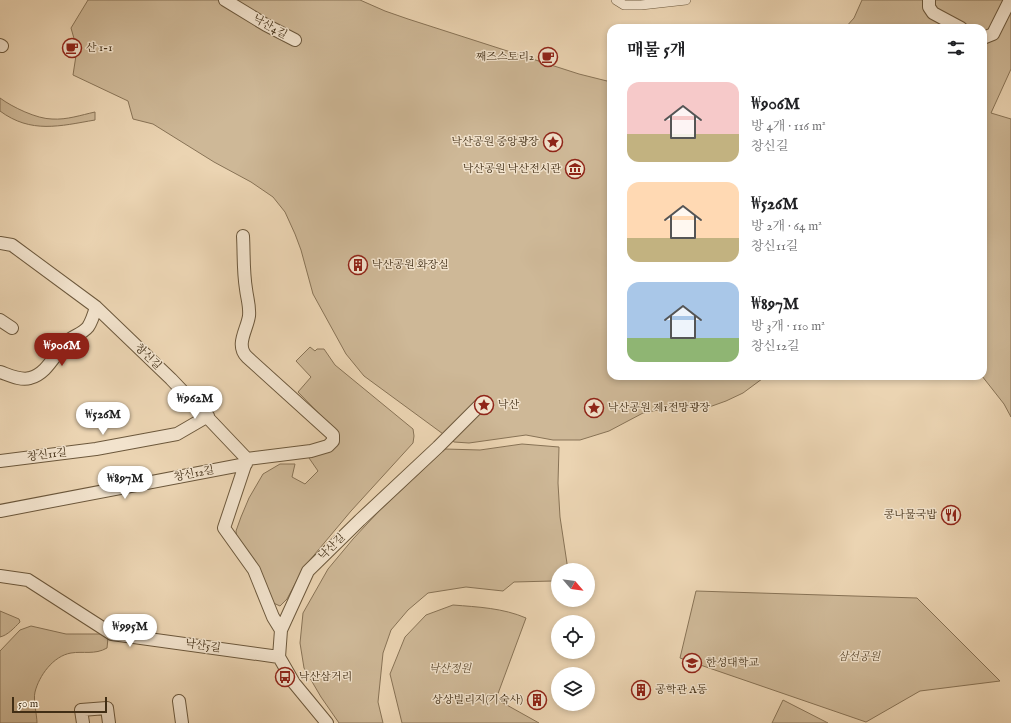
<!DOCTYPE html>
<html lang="ko">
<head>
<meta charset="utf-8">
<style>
  :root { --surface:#fff; --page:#f6f6f6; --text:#202124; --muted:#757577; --accent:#8f2418 }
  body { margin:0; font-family:"IM FELL English","Noto Serif KR",serif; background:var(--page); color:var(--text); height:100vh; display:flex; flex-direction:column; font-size:15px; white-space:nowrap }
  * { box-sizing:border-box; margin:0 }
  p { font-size:13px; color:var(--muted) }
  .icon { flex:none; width:22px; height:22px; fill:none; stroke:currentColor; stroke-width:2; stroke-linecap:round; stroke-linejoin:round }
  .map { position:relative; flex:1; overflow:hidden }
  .side { position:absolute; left:607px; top:24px; width:380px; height:356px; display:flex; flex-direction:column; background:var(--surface); border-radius:12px; box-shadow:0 2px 6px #0003 }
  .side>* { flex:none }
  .needle { width:26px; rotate:118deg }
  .tools { position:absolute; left:551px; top:563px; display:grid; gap:8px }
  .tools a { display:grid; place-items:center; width:44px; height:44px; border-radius:50%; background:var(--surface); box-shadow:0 2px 6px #0003; font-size:20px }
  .scale { position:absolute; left:12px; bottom:10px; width:95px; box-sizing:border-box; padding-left:4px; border:2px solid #412e15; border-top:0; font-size:11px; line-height:14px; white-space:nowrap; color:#412e15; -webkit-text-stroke:3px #f2e3cd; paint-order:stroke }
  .price { position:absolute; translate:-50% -34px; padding:0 9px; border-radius:14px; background:#fff; color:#222; font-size:13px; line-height:26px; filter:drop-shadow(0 1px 2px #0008) }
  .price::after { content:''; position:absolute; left:50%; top:24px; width:12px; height:9px; margin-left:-6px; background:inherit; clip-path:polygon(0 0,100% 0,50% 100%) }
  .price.on { background:var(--accent); color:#fff }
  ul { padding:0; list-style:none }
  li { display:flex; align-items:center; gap:12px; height:100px; padding:0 20px }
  li span { display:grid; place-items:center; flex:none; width:112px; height:80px; border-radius:12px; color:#555 }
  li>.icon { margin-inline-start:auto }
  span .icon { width:48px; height:48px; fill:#fffc; stroke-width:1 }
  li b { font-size:17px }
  h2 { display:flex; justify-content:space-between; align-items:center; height:48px; padding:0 20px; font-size:17px }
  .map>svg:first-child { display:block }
  .green { fill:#ceb897; stroke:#887356 }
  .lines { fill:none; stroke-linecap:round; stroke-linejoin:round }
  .pedestrian-casing { stroke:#6c583c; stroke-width:10 }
  .minor-casing { stroke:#6c583c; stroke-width:14 }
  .pedestrian { stroke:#f2e3cd; stroke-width:9 }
  .minor { stroke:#f2e3cd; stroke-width:12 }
  .labels { text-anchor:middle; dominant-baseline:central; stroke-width:3; stroke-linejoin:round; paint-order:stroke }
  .street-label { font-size:11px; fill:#412e15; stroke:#f2e3cd }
  .poi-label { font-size:11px; fill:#412e15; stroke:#f2e3cd; text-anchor:start }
  .park-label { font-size:11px; font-style:italic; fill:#5d4a2f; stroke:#f2e3cd }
</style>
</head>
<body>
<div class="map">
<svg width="1011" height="723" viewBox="0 0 1011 723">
  <rect width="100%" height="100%" fill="#ebd4b2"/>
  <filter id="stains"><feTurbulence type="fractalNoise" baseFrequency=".005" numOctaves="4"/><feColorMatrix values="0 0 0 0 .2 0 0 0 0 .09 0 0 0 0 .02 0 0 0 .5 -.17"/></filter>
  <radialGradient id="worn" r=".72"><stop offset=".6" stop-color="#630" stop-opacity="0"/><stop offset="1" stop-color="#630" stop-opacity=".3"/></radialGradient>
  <path class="green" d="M88,0H360L385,11L408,19L579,74L611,82V376H766L743,393L726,401L712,406L663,409L643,413L609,431L580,440H553L526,435L469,443L454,442L364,376L346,354L313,294L301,250L295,234L285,212L273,197L251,182L214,162L153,124L133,119L128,101L73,75L77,49L71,28Z
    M862,0H1011V69L991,113L1011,119V417L1004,404L982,376H983V28H845L854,18Z
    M0,98C12,107 37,119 52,119C67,120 81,115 95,112V120C60,126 31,134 0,111Z
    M310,347L315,351L317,349H324L335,365L413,429L414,436L413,443L351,511L304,567L287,599L280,606L269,601L237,540L236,531L241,517L249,498L263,474L280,464H295L292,477L305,484L318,471L309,458L330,451L339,443L337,432L298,392L311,377L296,361Z
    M522,444L559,447L558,483L560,517L568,570H558V580L553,581L514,582L503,591L466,587L428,593L408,610L391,630L383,653L378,702L383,723H339L321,697L304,668L300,643L303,613L328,569L353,539L380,510L445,449L480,450Z
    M696,591L917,598L1000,681L920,691L866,722L680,658Z
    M453,605C478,607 503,608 526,618L496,699L539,723H402L390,674L405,637L426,615Z
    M0,611L19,619L20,622C14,628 8,635 0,637Z
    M31,626L66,634H100L108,638L107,648C95,655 83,651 71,653C53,656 39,676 35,692C33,700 37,715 37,723H0V651L20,630Z
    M783,700L828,723H772Z"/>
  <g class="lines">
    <defs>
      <path id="pedestrian" d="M616,0L624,5H641L686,0"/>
      <path id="minor" d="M225,0L266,25L295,40
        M929,0V7L933,13L961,28
        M983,38L993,34L1010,0
        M0,45L2,46
        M243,236C244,253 243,271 246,289C247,298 250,306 249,316C247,330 235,345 247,357L331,433L333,435V441L328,446L311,451L247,459
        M0,243L12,245L96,307L171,379L247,459L224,528L254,570L273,617L281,630
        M0,320L12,328
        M0,372C9,375 21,381 30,378C49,373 56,350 70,339C76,335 83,333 88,327C92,321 94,314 96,307
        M0,461L96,449L177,434L208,416
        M0,511L246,464
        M0,576L28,580L112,634L279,657
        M179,701L182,723
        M83,723L81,710L107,708L109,723
        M327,723L294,683L279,657L281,630L308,571L360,520L438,447L482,403"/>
    </defs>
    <use href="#pedestrian" class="pedestrian-casing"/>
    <use href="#minor" class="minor-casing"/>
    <use href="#pedestrian" class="pedestrian"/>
    <use href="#minor" class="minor"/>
  </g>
  <defs>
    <symbol id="cafe-ring" viewBox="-11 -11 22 22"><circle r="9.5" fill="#f2e3cd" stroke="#8f2418" stroke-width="1.5"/><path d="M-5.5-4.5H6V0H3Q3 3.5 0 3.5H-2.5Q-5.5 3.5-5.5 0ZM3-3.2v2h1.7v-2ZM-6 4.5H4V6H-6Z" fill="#8f2418"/></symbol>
    <symbol id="sight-ring" viewBox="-11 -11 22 22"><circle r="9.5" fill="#f2e3cd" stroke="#8f2418" stroke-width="1.5"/><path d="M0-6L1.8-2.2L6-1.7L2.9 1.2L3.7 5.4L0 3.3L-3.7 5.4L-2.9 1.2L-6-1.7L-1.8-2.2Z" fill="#8f2418"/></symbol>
    <symbol id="museum-ring" viewBox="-11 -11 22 22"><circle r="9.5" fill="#f2e3cd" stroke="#8f2418" stroke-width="1.5"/><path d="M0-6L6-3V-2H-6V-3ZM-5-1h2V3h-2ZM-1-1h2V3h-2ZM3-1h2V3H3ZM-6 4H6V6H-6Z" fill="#8f2418"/></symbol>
    <symbol id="building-ring" viewBox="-11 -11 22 22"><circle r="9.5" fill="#f2e3cd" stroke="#8f2418" stroke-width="1.5"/><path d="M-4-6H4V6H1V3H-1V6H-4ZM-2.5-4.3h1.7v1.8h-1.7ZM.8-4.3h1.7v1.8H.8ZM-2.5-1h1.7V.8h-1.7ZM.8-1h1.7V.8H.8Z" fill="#8f2418"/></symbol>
    <symbol id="restaurant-ring" viewBox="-11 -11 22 22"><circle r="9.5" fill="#f2e3cd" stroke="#8f2418" stroke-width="1.5"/><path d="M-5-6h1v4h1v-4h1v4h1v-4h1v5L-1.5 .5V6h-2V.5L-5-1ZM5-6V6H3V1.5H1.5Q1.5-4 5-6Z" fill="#8f2418"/></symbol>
    <symbol id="university-ring" viewBox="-11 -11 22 22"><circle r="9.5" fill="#f2e3cd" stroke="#8f2418" stroke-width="1.5"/><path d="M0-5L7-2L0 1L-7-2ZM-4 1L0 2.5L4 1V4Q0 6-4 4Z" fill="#8f2418"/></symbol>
    <symbol id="bus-ring" viewBox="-11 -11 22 22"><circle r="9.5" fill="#f2e3cd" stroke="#8f2418" stroke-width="1.5"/><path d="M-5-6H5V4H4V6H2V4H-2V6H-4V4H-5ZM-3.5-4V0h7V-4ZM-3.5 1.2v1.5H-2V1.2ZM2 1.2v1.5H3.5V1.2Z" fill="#8f2418"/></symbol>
  </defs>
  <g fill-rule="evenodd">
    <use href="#cafe-ring" x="61" y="37" width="22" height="22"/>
    <use href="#cafe-ring" x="537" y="46" width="22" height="22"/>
    <use href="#sight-ring" x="542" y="131" width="22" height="22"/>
    <use href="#museum-ring" x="564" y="158" width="22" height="22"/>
    <use href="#building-ring" x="347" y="254" width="22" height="22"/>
    <use href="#sight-ring" x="473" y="394" width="22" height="22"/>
    <use href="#sight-ring" x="583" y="397" width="22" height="22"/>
    <use href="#restaurant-ring" x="940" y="504" width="22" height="22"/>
    <use href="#university-ring" x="681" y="652" width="22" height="22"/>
    <use href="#bus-ring" x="274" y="666" width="22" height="22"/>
    <use href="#building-ring" x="630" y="679" width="22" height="22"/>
    <use href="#building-ring" x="526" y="689" width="22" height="22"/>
  </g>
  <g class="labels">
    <g class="street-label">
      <text transform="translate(270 27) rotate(29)">낙산4길</text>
      <text transform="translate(148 357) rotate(44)">창신길</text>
      <text transform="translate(47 455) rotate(-7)">창신11길</text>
      <text transform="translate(194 474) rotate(-11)">창신12길</text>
      <text transform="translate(332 547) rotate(-45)">낙산길</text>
      <text transform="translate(203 646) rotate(8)">낙산5길</text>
    </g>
    <g class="poi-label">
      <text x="86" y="48">산 1-1</text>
      <text x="534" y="57" text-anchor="end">째즈스토리2</text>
      <text x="539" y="142" text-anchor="end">낙산공원 중앙광장</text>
      <text x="561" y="169" text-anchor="end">낙산공원 낙산전시관</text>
      <text x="372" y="265">낙산공원 화장실</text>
      <text x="498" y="405">낙산</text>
      <text x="608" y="408">낙산공원 제1전망광장</text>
      <text x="937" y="515" text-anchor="end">콩나물국밥</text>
      <text x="706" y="663">한성대학교</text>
      <text x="299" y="677">낙산삼거리</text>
      <text x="655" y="690">공학관 A동</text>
      <text x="523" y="700" text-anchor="end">상상빌리지(기숙사)</text>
    </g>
    <g class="park-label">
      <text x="859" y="657">삼선공원</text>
      <text x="450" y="669">낙산정원</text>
    </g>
  </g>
  <rect width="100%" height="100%" filter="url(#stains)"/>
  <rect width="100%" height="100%" fill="url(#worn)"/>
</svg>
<div class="tools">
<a><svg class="needle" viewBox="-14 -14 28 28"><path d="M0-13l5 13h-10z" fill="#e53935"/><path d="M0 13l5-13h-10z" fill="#757577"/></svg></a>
<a><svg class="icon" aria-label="locate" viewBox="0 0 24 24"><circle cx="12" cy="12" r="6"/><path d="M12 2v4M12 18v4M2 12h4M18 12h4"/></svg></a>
<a><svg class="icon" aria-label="layers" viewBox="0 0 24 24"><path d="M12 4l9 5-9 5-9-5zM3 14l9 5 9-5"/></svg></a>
</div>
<div class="scale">50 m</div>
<b class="price on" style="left:62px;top:367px">₩906M</b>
<b class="price" style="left:195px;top:420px">₩962M</b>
<b class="price" style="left:103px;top:436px">₩526M</b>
<b class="price" style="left:125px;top:500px">₩897M</b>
<b class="price" style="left:130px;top:648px">₩995M</b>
<section class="side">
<h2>매물 5개<svg class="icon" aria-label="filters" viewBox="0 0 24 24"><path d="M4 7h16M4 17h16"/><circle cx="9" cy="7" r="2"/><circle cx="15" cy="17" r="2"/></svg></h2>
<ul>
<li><span style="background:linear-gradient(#f6c9c9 65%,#c2b280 0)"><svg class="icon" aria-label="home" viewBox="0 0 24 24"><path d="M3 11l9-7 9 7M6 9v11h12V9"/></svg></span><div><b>₩906M</b><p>방 4개 · 116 m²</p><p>창신길</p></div></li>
<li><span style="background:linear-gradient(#ffd9b3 70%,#c2b280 0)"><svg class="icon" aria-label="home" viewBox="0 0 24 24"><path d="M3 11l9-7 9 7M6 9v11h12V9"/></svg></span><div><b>₩526M</b><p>방 2개 · 64 m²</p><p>창신11길</p></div></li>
<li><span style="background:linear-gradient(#a9c7e8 70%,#8fb573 0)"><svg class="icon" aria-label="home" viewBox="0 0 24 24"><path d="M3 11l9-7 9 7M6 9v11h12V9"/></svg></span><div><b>₩897M</b><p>방 3개 · 110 m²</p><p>창신12길</p></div></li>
</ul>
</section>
</div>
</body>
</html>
